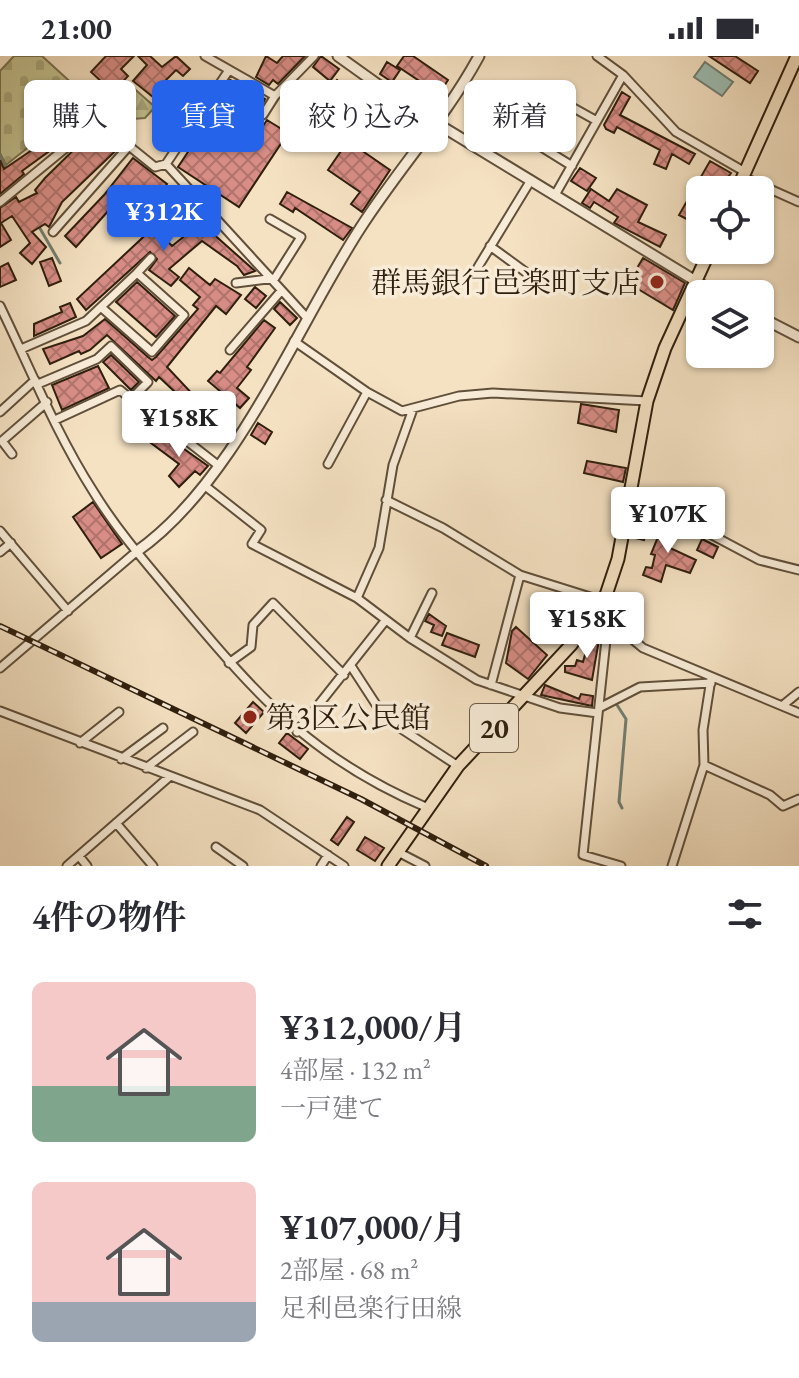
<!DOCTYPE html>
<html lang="ja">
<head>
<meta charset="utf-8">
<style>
  :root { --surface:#fff; --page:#f7f7f7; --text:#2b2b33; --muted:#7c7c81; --accent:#2563eb }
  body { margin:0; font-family:"EB Garamond","Noto Serif JP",serif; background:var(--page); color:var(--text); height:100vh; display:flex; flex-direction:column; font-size:30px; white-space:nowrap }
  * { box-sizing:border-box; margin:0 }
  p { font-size:26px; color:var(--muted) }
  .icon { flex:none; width:44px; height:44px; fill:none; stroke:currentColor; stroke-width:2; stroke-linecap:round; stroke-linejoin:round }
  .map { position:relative; height:810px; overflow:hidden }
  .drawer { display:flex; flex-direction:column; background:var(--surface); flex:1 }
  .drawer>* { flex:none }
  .guide { position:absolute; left:24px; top:24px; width:752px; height:72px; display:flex; gap:16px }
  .controls { position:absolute; left:686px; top:120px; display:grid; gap:16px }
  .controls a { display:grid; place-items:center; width:88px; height:88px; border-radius:12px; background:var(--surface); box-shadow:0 2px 6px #0004; font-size:40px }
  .price { position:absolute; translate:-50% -68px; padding:0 18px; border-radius:8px; background:#fff; color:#222; font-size:26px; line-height:52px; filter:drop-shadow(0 2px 4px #0008) }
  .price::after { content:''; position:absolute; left:50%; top:48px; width:24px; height:18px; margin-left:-12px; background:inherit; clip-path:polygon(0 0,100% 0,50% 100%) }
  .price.active { background:var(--accent); color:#fff }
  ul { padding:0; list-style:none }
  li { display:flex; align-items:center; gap:24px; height:200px; padding:0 32px }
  li span { display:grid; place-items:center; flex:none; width:224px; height:160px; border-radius:12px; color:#555 }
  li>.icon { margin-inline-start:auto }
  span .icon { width:96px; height:96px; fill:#fffc; stroke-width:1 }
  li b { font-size:34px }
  h2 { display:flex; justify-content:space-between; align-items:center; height:96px; padding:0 32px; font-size:34px }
  .tag { padding:0 28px; border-radius:12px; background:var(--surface); box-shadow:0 2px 6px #0004; font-size:28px; line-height:72px }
  .tag.active { background:var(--accent); color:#fff }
  .status { display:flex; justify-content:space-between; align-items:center; height:56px; padding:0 40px; background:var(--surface); direction:ltr }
  .status svg { height:22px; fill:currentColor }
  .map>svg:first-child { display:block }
  .forest { fill:url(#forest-firs); stroke:#78704e; stroke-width:2 }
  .cemetery { fill:url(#cemetery-stones); stroke:#78704e; stroke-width:2 }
  .water { fill:#9cbeb3; stroke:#707e71; stroke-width:2 }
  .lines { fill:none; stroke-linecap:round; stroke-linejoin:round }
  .stream { stroke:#707e71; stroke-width:3 }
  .building { fill:url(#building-cross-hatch); stroke:#2e1e0d; stroke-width:2 }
  .minor-casing { stroke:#604f3a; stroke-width:11 }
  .tertiary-casing { stroke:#604f3a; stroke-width:13 }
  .primary-casing { stroke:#2e1e0d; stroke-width:15 }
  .minor { stroke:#f8ecd8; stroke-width:7 }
  .tertiary { stroke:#f8ecd8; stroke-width:9 }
  .primary { stroke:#f5e2c3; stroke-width:11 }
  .rail-casing { stroke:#2e1e0d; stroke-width:6 }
  .rail { stroke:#f8ecd8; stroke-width:3; stroke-dasharray:9; stroke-linecap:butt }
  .poi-dot { fill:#8f2418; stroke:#f8ecd8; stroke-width:3 }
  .labels { text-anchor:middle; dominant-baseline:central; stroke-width:7; stroke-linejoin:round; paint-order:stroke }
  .shield { fill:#f8ecd8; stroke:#6b5c4a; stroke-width:2 }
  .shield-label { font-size:28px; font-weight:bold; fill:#2e1e0d }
  .poi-label { font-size:30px; fill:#2e1e0d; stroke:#f8ecd8; text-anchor:end }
</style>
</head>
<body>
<div class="status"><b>21:00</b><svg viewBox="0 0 49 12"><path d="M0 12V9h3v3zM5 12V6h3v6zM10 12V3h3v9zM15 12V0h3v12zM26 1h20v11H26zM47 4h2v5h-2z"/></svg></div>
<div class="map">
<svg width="799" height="810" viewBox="0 0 799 810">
  <defs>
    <pattern id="forest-firs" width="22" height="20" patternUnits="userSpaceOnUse" patternTransform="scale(2)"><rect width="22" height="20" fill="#c2c18f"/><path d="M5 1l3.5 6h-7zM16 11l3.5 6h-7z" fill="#a7a57a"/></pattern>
    <pattern id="cemetery-stones" width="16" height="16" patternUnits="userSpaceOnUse" patternTransform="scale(2)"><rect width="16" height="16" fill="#c2c18f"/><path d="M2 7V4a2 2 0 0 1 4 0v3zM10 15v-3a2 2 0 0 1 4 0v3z" fill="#a7a57a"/></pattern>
    <pattern id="building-cross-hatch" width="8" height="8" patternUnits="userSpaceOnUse" patternTransform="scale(2)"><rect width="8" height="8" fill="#d88d86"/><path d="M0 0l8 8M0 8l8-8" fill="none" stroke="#b0736c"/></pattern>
  </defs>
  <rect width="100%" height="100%" fill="#f5e2c3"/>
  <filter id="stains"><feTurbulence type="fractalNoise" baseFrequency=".0025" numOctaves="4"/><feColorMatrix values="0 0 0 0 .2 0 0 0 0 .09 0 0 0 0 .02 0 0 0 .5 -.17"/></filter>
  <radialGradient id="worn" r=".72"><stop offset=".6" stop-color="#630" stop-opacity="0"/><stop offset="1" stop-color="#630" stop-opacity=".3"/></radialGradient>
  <path class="forest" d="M129,28L155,51L145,62L132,63L112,46Z"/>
  <path class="cemetery" d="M14,0H42L89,43L6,109L0,97V15Z"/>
  <path class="water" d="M705,6L733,26L722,40L694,21Z"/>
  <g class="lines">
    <path class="stream" d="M0,99L7,114
      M38,169L60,207
      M617,649L626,663L619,746L622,752"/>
  </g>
  <path class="building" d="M106,0H134L121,13L128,20L102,48L93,39L103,27L91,16Z
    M138,0H150L162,11L176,0L190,13L183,20L176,14L161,29L173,40L164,50L133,25L147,9Z
    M266,0L277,7L283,0H305L278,28L273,24L269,29L256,21Z
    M321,0L339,13L330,25L313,11Z
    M404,0H413L448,24L439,38L397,10Z
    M709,0H735L758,15L750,27Z
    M387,6L400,14L392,26L380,18Z
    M230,24L265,43L257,60L249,55L251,51L229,37L217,56L211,52Z
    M337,24L346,33L319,62L310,54Z
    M622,36L630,41L620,59L695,98L689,108L672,98L666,113L654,108L660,94L617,71L614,77L606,73L604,69Z
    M379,42L414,64L404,81L386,71L391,64L373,52Z
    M77,55L88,67L22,115L24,118L0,138V104L4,113L57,77Z
    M212,60L252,87L267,64L288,77L239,151L178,111Z
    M115,68L129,82L62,146L49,171L45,168L32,176L46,191L32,208L20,197L30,187L12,160L1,167L11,184L0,191V152L16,141L19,146L37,137L35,134L45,122L95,73L103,80Z
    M348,85L390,114L362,156L351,148L360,136L328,114Z
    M133,102L167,128L148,153L126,135L76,191L65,180L104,139Z
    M710,105L731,117L729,120L733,123L728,134H700V170L679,159Z
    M580,112L596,122L587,135L571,125Z
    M591,133L609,145L617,133L647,149L638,166L666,179L660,191L614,167L618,161L594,146L590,152L582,147Z
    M287,136L352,172L343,184L295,152L293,156L280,148Z
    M185,139L215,171L210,175L255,215L244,219L237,210L202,185L169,213L179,221L171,230L149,214L157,203L150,196L86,254L77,243L154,171L172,190L192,174L189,170L194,166L181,153L165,168L160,163Z
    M52,202L61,225L49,230L40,206Z
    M643,202L685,227L673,254L628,227Z
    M8,207L16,224L0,231V211Z
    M189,212L210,229L215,223L241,239L226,258L216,250L167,311L197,343L227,360L220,373L184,348L176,356L165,346L175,336L159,321L156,325L107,279L90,294L81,298L79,295L50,308L43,293L83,280L105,263L148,301L152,304L156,301L198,253L193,249L200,241L180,224Z
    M137,226L175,260L156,281L116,246Z
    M255,231L266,240L256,252L245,243Z
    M280,246L297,262L290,269L274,253Z
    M70,247L76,261L34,280V268L62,256L60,251Z
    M264,264L275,272L247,311L251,314L237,332L249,342L240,352L208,325L217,315L220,317Z
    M111,299L139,326L131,334L103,306Z
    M98,310L109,332L62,354L52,329Z
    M581,348L619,354L616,376L578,367Z
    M258,367L272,376L265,388L251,379Z
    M160,376L208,410L200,419L195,415L179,431L169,420L179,408L151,387Z
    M587,405L626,412L623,426L584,417Z
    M93,446L122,488L101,502L73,461Z
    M637,456L649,459L644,484L631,481Z
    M664,466L678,472L670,492L696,504L690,517L666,509L661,526L643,519L646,511L652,512L655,499L651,498Z
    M702,483L718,491L713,502L697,494Z
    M561,538L575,546L561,564L555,559L551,564L544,558Z
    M429,558L446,570L442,580L431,576L434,569L425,565Z
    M516,571L547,599L528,623L506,607L512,575Z
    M591,576L600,578L592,624L565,616V610H575L577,604L583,606Z
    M447,577L479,589L475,601L442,589Z
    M545,629L579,643L581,638L593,640L592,650L541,639Z
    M253,646L264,656L246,677L235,667Z
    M287,677L308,693L300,703L279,687Z
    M347,761L354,766L338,789L331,784Z
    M365,781L384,792L375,805L357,794Z"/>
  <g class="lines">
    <defs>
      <path id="minor" d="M205,0L275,40
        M597,0L623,19L676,76L745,116
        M263,59L275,40L314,0
        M166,108L308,263
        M572,110L527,82L554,41L597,65
        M743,121L799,146
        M555,139L623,19
        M0,146L79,81
        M53,176L129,90L155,111L166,108L229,14
        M490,190L531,220
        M478,211L531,124
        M137,217L151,202
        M236,227L275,222L301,181L270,163
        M0,250C30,312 56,377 93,435C118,476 151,513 182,550C260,643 314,704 428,752
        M294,285L367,336L402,355L459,340L493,337L647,345
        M21,293L86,265L137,217L184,259L152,296L102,252
        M230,294L281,235
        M38,328L97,303L111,290L148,326L131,343L120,334L55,364
        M0,356L35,324
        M164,367L219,410
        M12,398L2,385L47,346
        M328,408L367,336
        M204,429L261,474L252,488L357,542L410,582L477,624L560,652L598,657
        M631,436L759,504L799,514
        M386,444L443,472L520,519L603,545
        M0,475L68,555
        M0,496L11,487
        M606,541V584L583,799L621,810
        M357,542L379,492L393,409L413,353
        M609,564L643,592L799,657
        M410,582L432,537
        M229,607L251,591L253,569L273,547L344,619
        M351,610L377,650L394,668L458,710
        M0,612L136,496
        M491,629L520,519
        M782,650L799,636
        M599,652L640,631L711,627
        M0,655L260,754L344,810
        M297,676L385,565
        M80,687L119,656
        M121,703L163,672
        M704,709L770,739L783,750L799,743
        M146,712L193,676
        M116,767L153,810
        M216,791L243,810
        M398,796L425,810
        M79,800L87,810
        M67,810L169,721
        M321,810L328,799
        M672,810L704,709L703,674L711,623"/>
      <path id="tertiary" d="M338,0L405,48L717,238
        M760,261L799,281
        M136,496C235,427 296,271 361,171C399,112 446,61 479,0"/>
      <path id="primary" d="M737,134L797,0
        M388,810L458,710L571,589L606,539L618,503L647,345L665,292L710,194"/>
    </defs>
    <use href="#minor" class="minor-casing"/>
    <use href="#tertiary" class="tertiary-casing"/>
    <use href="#primary" class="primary-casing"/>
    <use href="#minor" class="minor"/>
    <use href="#tertiary" class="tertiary"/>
    <use href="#primary" class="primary"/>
    <defs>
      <path id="rail" d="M0,570L361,743L486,810"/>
    </defs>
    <use href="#rail" class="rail-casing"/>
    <use href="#rail" class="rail"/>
  </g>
  <g class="poi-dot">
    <circle cx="657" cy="226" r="8"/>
    <circle cx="250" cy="661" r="8"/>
  </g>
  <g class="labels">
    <rect class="shield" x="470" y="648" width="48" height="48" rx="6"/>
    <g class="shield-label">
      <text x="494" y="672">20</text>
    </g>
    <g class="poi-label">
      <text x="641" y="226">群馬銀行邑楽町支店</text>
      <text x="266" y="661" text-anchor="start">第3区公民館</text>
    </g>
  </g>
  <rect width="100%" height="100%" filter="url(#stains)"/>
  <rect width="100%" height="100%" fill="url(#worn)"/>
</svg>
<div class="controls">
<a><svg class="icon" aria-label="locate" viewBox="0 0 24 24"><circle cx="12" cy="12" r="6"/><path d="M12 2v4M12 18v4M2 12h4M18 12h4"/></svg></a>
<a><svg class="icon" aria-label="layers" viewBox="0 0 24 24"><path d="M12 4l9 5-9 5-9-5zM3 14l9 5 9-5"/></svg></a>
</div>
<b class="price active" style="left:164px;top:197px">¥312K</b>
<b class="price" style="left:179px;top:403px">¥158K</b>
<b class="price" style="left:668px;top:499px">¥107K</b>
<b class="price" style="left:587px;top:604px">¥158K</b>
<div class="guide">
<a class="tag">購入</a>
<a class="tag active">賃貸</a>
<a class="tag">絞り込み</a>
<a class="tag">新着</a>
</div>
</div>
<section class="drawer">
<h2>4件の物件<svg class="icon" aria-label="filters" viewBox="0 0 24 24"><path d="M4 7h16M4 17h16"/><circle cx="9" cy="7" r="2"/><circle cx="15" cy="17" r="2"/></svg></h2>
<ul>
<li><span style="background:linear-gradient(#f6c9c9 65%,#7fa58c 0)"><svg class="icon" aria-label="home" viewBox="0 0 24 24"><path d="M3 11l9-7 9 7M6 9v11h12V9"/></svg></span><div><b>¥312,000/月</b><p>4部屋 · 132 m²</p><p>一戸建て</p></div></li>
<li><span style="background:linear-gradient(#f6c9c9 75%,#9aa5b1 0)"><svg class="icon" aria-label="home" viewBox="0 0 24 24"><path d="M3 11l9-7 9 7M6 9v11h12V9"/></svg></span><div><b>¥107,000/月</b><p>2部屋 · 68 m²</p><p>足利邑楽行田線</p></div></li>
</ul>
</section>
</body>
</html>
